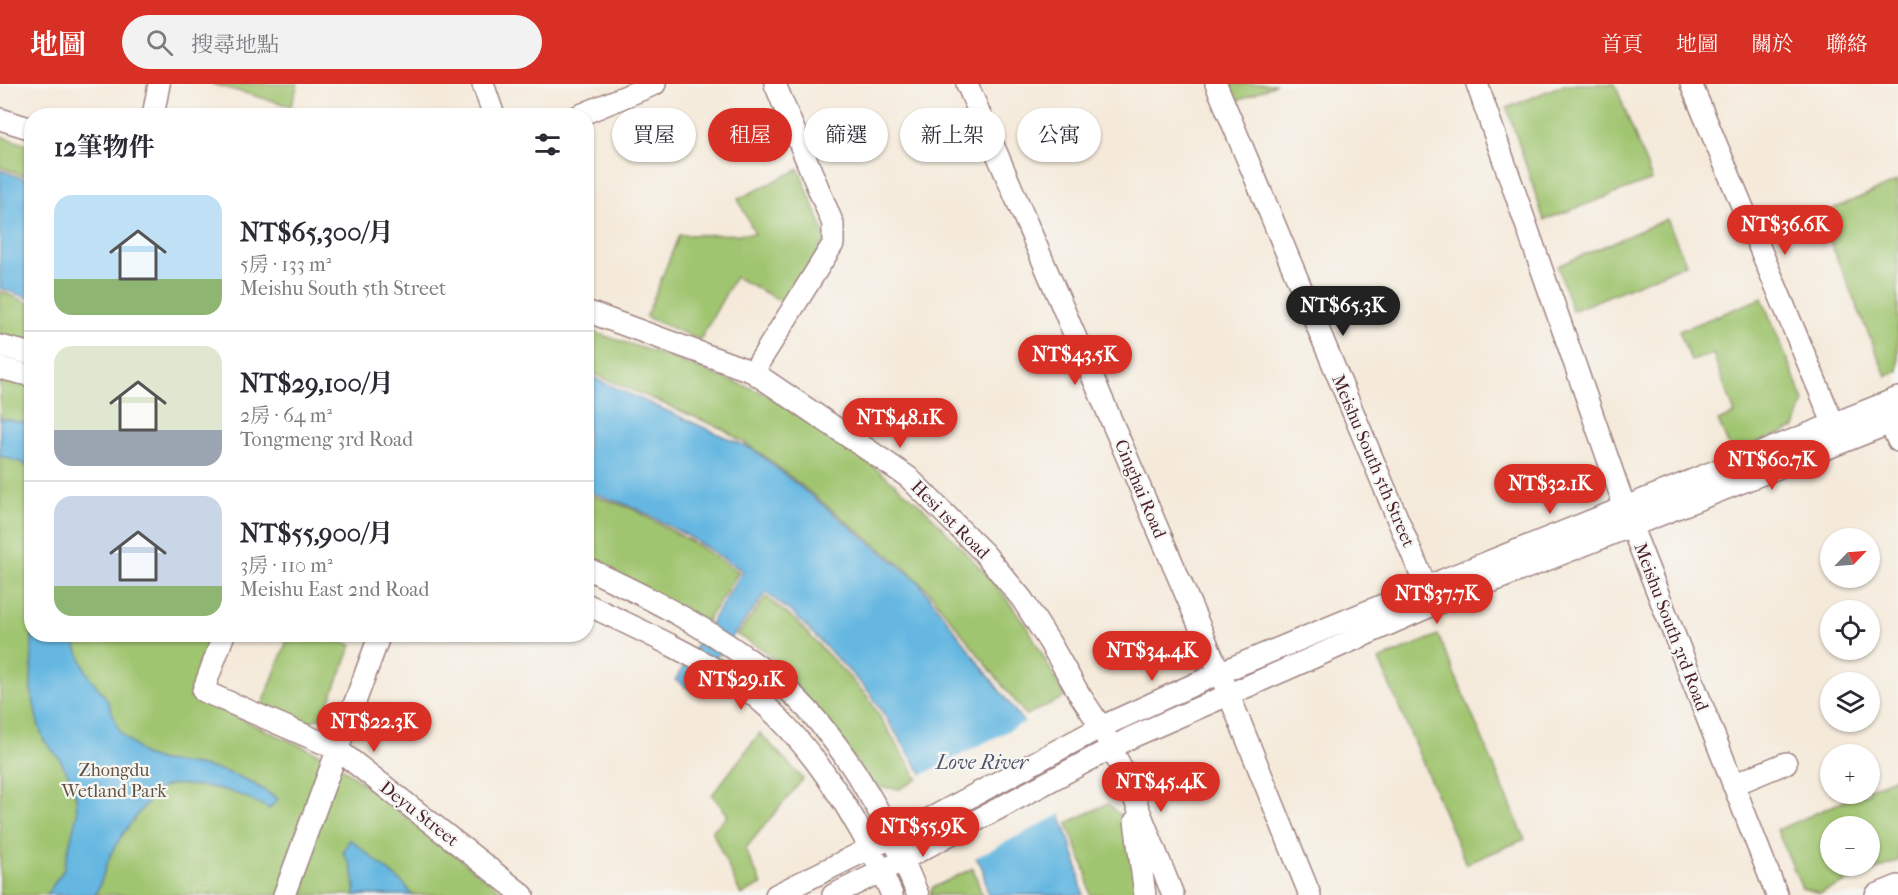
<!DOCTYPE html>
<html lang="zh-TW">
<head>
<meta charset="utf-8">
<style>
  :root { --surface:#fff; --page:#f2f2f3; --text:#2b2b33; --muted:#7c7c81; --line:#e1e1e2; --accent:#d93025 }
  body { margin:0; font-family:"IM FELL French Canon","Noto Serif TC",serif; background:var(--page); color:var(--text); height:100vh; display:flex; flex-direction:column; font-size:22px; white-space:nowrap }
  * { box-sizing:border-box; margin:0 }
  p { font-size:20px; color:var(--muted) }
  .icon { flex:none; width:33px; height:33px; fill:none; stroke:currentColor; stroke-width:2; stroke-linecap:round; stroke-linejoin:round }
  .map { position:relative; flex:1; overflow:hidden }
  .panel { position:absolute; left:24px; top:24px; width:570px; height:534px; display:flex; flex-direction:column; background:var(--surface); border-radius:24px; box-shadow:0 2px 4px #0004 }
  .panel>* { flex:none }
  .top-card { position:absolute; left:612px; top:24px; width:570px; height:54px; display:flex; gap:12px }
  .needle { width:39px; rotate:65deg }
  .fabs { position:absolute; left:1820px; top:444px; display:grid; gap:12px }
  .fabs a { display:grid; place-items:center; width:60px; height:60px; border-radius:50%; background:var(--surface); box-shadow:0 2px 4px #0004; font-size:30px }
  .price { position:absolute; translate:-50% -51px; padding:0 14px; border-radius:21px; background:var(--accent); color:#fff; font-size:20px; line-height:39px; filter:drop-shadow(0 2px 3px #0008) }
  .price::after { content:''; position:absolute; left:50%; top:36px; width:18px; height:14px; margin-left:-9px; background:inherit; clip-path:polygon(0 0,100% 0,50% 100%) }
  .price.on { background:#222; color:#fff }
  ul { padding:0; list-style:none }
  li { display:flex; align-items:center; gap:18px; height:150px; padding:0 30px }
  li+li { border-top:2px solid var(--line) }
  li span { display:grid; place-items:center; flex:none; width:168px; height:120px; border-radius:18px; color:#555 }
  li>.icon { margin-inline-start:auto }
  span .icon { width:72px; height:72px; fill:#fffc; stroke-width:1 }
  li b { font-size:26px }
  h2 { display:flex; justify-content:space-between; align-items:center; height:72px; padding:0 30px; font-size:26px }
  .tag { padding:0 21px; border-radius:27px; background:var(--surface); box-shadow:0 2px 4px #0004; font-size:21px; line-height:54px }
  .tag.on { background:var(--accent); color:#fff }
  header { display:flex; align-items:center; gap:36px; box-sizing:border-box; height:84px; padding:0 30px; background:var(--accent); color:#fff }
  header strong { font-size:28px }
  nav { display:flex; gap:33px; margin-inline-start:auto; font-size:21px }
  .search { width:420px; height:54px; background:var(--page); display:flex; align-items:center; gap:15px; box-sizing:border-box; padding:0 21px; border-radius:33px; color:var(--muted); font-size:22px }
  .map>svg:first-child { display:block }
  .green { fill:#a0c56f; stroke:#75724d; stroke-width:1.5; fill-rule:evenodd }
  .water { fill:#65b7e1; stroke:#586b86; stroke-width:1.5 }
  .pier { fill:#f5eada }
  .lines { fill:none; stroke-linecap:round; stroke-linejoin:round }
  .minor-casing { stroke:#a08482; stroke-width:24 }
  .minor { stroke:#fff; stroke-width:21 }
  .labels { text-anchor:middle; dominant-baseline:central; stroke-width:4.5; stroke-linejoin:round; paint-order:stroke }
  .street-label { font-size:18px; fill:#4a1f2b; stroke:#f6f6f2 }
  .park-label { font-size:18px; fill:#64513f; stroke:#f6f6f2 }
  .water-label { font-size:20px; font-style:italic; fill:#53546b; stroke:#f6f6f2 }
</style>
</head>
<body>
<header>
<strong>地圖</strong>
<div class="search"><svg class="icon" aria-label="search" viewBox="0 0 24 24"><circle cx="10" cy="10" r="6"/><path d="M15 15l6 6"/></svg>搜尋地點</div>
<nav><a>首頁</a><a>地圖</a><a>關於</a><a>聯絡</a></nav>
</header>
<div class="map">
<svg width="1898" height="811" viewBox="0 0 1898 811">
  <rect width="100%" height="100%" fill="#f6f6f2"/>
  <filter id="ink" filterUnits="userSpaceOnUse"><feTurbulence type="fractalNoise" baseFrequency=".0167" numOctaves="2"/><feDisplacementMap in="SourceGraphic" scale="12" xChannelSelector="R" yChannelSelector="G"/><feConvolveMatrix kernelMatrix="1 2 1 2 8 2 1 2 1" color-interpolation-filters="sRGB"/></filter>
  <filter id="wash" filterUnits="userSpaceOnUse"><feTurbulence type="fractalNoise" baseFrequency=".008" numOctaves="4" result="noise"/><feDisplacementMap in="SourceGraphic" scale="24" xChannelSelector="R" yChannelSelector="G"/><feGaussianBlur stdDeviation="1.35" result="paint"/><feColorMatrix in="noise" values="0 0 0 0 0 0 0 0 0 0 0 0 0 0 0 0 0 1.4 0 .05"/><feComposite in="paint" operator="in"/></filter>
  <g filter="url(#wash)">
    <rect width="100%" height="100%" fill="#f5eada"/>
    <path class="green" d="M212,0H298L291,22Z
      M1225,0H1276L1233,19Z
      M1564,0H1615L1652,96L1544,136L1507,24Z
      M0,52L31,62V94L0,83Z
      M799,85L826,154L787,220L735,193L700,256L646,233L679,151L755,150L738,115Z
      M1898,97V287L1886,292L1819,131Z
      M1667,135L1686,180L1572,227L1558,182Z
      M0,207L31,220V264L0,255Z
      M1762,214L1804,317L1795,344L1732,369L1718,337L1735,330L1713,270L1691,277L1679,247Z
      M587,246L660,270L764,309L857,369L923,423L996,501L1027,542L1065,613L1026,631L926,504L905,484L763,371L723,345L587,287Z
      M0,292L31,300L32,550L214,551L191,613L331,675L507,811H0Z
      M587,410L631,424L692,458L739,488L704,541L587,479Z
      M766,513L796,537L867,612L918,695L900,705L874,703L829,639L764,566L737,551Z
      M289,551H324L352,561L323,633L309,638L262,622Z
      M1438,551L1525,755L1466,780L1379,576Z
      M760,649L803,695L745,765L762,801L741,811L712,747L728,731L712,711Z
      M1898,692V777L1820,809L1802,804L1777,746L1860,710H1869V705ZM1830,742H1869V782H1830Z
      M1107,720L1129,738L1139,811H1090L1086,788L1067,739Z
      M973,784L982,811H930L932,804Z"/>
    <path class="water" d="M0,86L31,97V215L0,204Z
      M587,291L754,366L917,496L1033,651L1076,776L1083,811H988L982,783L870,609L796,532L766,509L691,606L675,596L743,487L690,453L633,423L587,407Z
      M0,334L31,340V387L23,379L0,372Z
      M32,551H80L76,563L87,589L107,615L120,648L144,671L162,677L198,681L227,688L249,697L278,715L269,725C242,709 218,702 186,701C180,700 169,700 163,703C151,710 119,754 112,768C105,781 103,797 95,811H46L63,787L77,730L76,713L69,692L59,674L43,655L37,635L31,605Z
      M350,755L405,801L412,811H355C356,795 353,782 343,769Z"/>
    <path class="pier" d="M1027,637L1036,650L1063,729L973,775L920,692Z"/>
  </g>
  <g filter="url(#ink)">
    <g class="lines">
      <defs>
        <path id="minor" d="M483,0L494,32
          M967,0L1229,611L1310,811
          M1216,0L1431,515
          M1477,0L1631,441L1777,811
          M1691,0L1839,353
          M153,32L159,0
          M578,32L655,0
          M0,35L32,45
          M586,227L753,288L908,393L984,469L1022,515L1050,559L1078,608L1101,643L1124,689L1173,811
          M0,262L32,270
          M0,284L32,292
          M753,288L833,160V140L775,0
          M1885,326L1898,357
          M586,484C644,511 699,539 750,576C760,583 770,590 779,598C841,651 888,736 918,811
          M586,520C636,544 687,567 733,596C802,641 860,736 892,811
          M224,550L203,607L337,665L523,811
          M1733,701L1786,679
          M1135,737L1145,811
          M284,811L380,550
          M776,811L933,733L1101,643L1219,589L1448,494L1898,314
          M833,811L882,787L1132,653L1433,521L1898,336
          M1876,811L1898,802"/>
      </defs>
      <use href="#minor" class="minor-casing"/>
      <use href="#minor" class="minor"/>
    </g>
  </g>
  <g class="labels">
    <g class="street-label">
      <text transform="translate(1373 377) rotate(67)">Meishu South 5th Street</text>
      <text transform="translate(1140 405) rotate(67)">Cinghai Road</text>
      <text transform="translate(950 436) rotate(45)">Hesi 1st Road</text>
      <text transform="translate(1671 543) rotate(69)">Meishu South 3rd Road</text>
      <text transform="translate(419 730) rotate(38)">Deyu Street</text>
    </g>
    <g class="park-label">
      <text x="114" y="686">Zhongdu<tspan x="114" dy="21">Wetland Park</tspan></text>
    </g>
    <g class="water-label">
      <text x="982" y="678">Love River</text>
    </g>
  </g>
</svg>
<div class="fabs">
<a><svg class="needle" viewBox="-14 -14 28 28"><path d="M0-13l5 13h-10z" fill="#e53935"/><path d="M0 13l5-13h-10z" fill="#7c7c81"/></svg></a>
<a><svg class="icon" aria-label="locate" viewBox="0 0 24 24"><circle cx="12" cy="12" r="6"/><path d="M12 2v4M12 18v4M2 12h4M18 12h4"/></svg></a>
<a><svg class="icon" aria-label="layers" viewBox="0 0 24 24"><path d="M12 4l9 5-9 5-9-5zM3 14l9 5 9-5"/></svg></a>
<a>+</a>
<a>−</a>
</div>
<b class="price" style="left:1785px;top:172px">NT$36.6K</b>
<b class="price on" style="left:1343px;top:253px">NT$65.3K</b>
<b class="price" style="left:1075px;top:302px">NT$43.5K</b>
<b class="price" style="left:900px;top:365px">NT$48.1K</b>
<b class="price" style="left:1772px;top:407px">NT$60.7K</b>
<b class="price" style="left:1550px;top:431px">NT$32.1K</b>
<b class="price" style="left:1437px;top:541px">NT$37.7K</b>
<b class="price" style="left:1152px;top:598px">NT$34.4K</b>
<b class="price" style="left:741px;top:627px">NT$29.1K</b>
<b class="price" style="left:374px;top:669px">NT$22.3K</b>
<b class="price" style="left:1161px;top:729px">NT$45.4K</b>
<b class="price" style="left:923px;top:774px">NT$55.9K</b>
<div class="top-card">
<a class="tag">買屋</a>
<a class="tag on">租屋</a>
<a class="tag">篩選</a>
<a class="tag">新上架</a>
<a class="tag">公寓</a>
</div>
<section class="panel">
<h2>12筆物件<svg class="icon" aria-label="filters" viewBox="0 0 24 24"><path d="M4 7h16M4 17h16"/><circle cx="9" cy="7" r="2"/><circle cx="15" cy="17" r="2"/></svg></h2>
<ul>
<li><span style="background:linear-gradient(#bfe0f5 70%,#8fb573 0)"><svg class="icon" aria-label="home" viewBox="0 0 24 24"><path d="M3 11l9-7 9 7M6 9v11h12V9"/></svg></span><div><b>NT$65,300/月</b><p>5房 · 133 m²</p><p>Meishu South 5th Street</p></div></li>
<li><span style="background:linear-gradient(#dfe7d0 70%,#9aa5b1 0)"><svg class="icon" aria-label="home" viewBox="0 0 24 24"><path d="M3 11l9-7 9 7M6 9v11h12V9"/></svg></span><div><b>NT$29,100/月</b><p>2房 · 64 m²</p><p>Tongmeng 3rd Road</p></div></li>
<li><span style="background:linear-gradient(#c9d6e8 75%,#8fb573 0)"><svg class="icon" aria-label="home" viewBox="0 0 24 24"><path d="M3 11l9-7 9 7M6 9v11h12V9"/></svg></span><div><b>NT$55,900/月</b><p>3房 · 110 m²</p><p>Meishu East 2nd Road</p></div></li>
</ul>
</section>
</div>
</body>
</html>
